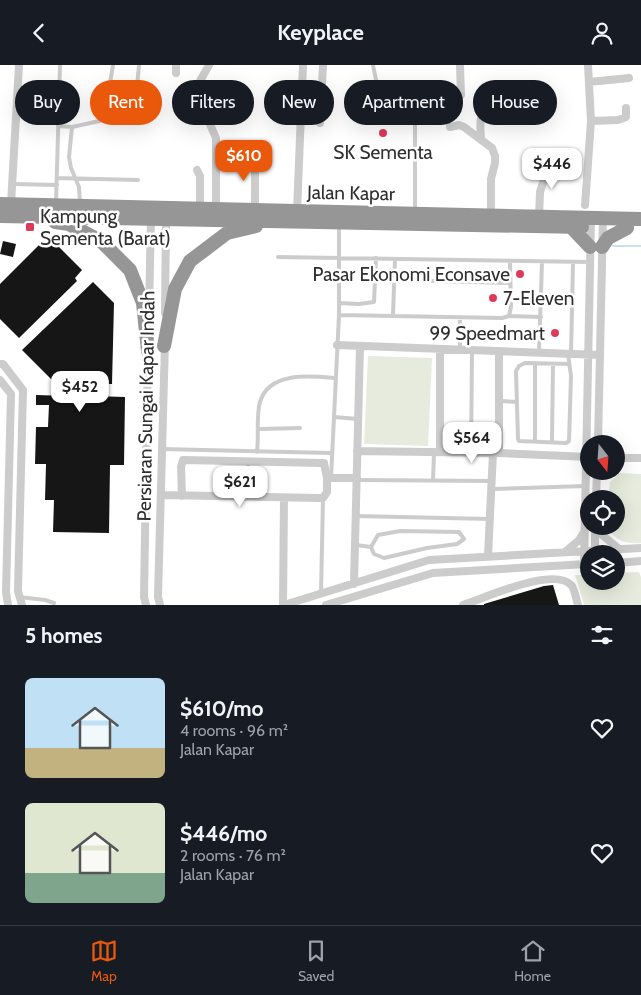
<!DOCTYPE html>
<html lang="en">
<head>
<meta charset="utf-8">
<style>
  :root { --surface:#171b24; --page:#242831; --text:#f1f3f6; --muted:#9ea1a6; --line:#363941; --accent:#ea580c }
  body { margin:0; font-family:Cabin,sans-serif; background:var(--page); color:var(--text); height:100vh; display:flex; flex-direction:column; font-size:19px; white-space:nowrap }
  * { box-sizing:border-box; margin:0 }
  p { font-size:16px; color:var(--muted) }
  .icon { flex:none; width:28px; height:28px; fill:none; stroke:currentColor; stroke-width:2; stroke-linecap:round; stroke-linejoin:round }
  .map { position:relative; height:540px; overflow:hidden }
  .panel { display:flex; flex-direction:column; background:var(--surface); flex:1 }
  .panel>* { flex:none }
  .top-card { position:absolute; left:15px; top:15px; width:611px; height:45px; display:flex; gap:10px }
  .needle { width:32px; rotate:163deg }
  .controls { position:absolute; left:580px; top:370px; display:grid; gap:10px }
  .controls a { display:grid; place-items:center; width:45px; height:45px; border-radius:50%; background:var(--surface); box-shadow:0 5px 20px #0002; font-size:25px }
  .price { position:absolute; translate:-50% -42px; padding:0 11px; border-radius:10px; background:#fff; color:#222; font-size:16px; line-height:32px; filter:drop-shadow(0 1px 2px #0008) }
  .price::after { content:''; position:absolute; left:50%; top:30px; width:15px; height:11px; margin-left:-8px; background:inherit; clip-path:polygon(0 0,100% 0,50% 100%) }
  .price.active { background:var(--accent); color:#fff }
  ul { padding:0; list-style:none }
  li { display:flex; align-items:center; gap:15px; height:125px; padding:0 25px }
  li span { display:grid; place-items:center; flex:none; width:140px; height:100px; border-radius:8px; color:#555 }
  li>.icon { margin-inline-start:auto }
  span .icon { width:60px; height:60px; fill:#fffc; stroke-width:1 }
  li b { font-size:21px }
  h2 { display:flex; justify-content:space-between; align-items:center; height:60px; padding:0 25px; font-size:21px }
  .tag { padding:0 18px; border-radius:22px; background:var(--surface); box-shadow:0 5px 20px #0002; font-size:18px; line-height:45px }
  .tag.active { background:var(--accent); color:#fff }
  header { display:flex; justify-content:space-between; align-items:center; height:65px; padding:0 25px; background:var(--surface); font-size:22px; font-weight:800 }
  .tabs { display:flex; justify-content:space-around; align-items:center; height:70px; border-top:1px solid var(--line); background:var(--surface); font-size:14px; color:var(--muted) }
  .tabs a { display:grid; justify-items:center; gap:2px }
  .tabs .active { color:var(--accent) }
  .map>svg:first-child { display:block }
  .green { fill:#e6ebdd }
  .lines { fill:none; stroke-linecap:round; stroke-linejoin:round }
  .stream { stroke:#cae1ea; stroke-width:2 }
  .building { fill:#161616 }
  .lane { stroke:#ccc; stroke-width:4 }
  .street { stroke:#ccc; stroke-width:8 }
  .highway { stroke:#969696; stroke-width:14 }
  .poi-dot { fill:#dd3a58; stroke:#fff; stroke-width:2 }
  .labels { text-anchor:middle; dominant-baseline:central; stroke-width:5; stroke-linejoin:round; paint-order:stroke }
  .poi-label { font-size:19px; fill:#2f2f2f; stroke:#fff; text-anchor:start }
  .street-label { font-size:19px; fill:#2f2f2f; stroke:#fff }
</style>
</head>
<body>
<header><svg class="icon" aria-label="back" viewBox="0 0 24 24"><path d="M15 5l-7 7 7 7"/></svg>Keyplace<svg class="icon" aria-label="person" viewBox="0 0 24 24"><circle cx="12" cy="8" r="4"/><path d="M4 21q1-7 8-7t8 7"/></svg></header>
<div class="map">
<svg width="641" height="540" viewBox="0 0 641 540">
  <rect width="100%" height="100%" fill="#fff"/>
  <path class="green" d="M368,291L432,293L428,381L364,379Z
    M620,408L641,409V478C624,479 616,476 606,461H616V434H608L610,417Z
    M639,507L641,512V540H584L575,510H589V516H616V508Z"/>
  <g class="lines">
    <path class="stream" d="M613,181H641"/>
  </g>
  <path class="building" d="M48,171L82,205L75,213L77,216L19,273L0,254V219Z
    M3,176L16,179L13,192L0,189Z
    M93,217L114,238L112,319H103L92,331L125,332L124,400H110L109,468L53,467L54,435H45L46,399H35L36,362H48L49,340H36V330L68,331L22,285Z
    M553,520L559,540H484V539L544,521Z"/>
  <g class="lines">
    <path class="lane" d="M373,0L382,45C391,52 402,47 413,50L415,53V145
      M104,55L126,57L134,55L139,0
      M58,61L72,62L104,55L113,0
      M72,62L69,92L71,103L79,122L80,138
      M57,113L138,115
      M13,119L57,120
      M56,138L60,0
      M339,160V250L502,253L509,251L511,242L510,197
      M278,192L590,197
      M395,215L510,218
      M339,238L359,239L374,237L376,193
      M393,250L395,194
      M509,251L541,252
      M460,285V252
      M539,287L542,197
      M568,289L571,311L569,376L566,378L519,376L518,374L516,306L519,301L525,298L569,299
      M571,289L573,198
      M500,336L517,337
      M334,352L358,354
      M259,364L300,363
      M535,377V298
      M552,377L553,299
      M162,384L332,388
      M257,387C259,372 256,350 260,337C269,306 311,311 335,313
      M471,387L472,286
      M331,413L339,250
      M357,415L492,416
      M433,416L434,387
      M491,424L585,421
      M247,432L248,396
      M356,451L490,454
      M400,466L459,467L464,474L457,479L427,483L384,493L374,489L371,482L378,470Z
      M356,480L371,482
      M321,529L323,433
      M19,532L45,535L54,538"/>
    <path class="street" d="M176,0V8
      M209,0L200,16V21L209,57L216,73V144
      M460,0L461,30
      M589,17L629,13
      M591,56L618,55L626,52V43
      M320,58L323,0
      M450,62L459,60L464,62L492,83L495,91V98L491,114V150
      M481,74C480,57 478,50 492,39
      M255,89V145
      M197,105L200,111V144
      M11,139L19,0
      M585,140L591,56L588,0
      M297,146L303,0
      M539,152L540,127L550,96
      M149,245L151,152
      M165,248L166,152
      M337,280L600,290
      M440,284V387
      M0,299H3L23,325L18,526L22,540
      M0,315L11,329L6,527L8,540
      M598,379L603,153
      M357,386L499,388L589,392
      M499,388V287
      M616,393H641
      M161,430L319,433H323L327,427V413H357
      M182,431L181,402L183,395L321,398H324L327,413
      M596,434L597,406
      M595,464L619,484
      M565,487L579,475L584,467
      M595,489V461
      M488,491L493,388
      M616,498L641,496
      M584,499L591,153
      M354,519L360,281
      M146,540L144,532L148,284
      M160,540L158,532L165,277
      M283,540L284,433
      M284,540L429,495L641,483
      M326,540L433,508L587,499
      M463,540C485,533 555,500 572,521C575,526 576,534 578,540"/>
    <path class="highway" d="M0,139L641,154
      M0,151L582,162
      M55,157L69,159L102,177L130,205L143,238L148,286
      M571,162L590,182
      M602,182L608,173L627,163
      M164,281L175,224L190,196L227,168L256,161"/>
  </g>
  <g class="poi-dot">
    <circle cx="383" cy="68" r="5"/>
    <rect x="25" y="157" width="10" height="10" rx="2.5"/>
    <circle cx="520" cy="209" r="5"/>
    <circle cx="493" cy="233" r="5"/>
    <circle cx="555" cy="268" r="5"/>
  </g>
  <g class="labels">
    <g class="poi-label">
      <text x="383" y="87" text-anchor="middle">SK Sementa</text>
      <text x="40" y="151">Kampung<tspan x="40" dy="22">Sementa (Barat)</tspan></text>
      <text x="510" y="209" text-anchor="end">Pasar Ekonomi Econsave</text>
      <text x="503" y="233">7-Eleven</text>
      <text x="545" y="268" text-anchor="end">99 Speedmart</text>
    </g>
    <g class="street-label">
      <text transform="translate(351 128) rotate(1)">Jalan Kapar</text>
      <text transform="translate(146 341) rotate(-89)">Persiaran Sungai Kapar Indah</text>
    </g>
  </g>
</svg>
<div class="controls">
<a><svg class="needle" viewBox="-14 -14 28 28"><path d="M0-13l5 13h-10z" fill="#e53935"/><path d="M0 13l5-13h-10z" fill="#9ea1a6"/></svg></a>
<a><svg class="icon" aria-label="locate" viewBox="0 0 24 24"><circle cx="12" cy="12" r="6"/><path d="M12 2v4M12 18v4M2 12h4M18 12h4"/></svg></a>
<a><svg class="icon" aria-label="layers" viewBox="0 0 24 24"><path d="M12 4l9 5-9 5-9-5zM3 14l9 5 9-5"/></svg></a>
</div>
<b class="price active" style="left:244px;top:117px">$610</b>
<b class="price" style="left:552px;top:125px">$446</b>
<b class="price" style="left:80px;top:348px">$452</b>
<b class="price" style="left:472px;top:399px">$564</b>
<b class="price" style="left:240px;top:443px">$621</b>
<div class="top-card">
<a class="tag">Buy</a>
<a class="tag active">Rent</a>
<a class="tag">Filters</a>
<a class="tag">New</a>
<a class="tag">Apartment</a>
<a class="tag">House</a>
</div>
</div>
<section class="panel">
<h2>5 homes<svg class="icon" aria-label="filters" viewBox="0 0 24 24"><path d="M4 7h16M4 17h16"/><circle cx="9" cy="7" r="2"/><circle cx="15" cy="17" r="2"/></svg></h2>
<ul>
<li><span style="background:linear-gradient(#bfe0f5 70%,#c2b280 0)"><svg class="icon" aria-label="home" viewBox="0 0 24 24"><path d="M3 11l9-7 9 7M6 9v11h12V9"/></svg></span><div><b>$610/mo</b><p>4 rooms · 96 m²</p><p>Jalan Kapar</p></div><svg class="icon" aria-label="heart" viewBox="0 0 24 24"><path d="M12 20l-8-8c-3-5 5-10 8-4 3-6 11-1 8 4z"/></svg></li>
<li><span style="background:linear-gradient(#dfe7d0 70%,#7fa58c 0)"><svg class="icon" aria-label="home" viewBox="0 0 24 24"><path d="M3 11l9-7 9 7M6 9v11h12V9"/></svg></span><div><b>$446/mo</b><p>2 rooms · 76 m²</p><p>Jalan Kapar</p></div><svg class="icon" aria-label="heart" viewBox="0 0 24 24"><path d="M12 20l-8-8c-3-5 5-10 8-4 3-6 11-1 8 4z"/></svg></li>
</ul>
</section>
<nav class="tabs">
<a class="active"><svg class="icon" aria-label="map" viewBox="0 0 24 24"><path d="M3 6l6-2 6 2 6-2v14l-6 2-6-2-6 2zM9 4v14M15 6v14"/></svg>Map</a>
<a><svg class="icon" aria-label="saved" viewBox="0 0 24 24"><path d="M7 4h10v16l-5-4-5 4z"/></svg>Saved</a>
<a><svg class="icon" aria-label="home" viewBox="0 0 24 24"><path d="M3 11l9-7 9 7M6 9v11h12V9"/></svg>Home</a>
</nav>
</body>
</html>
